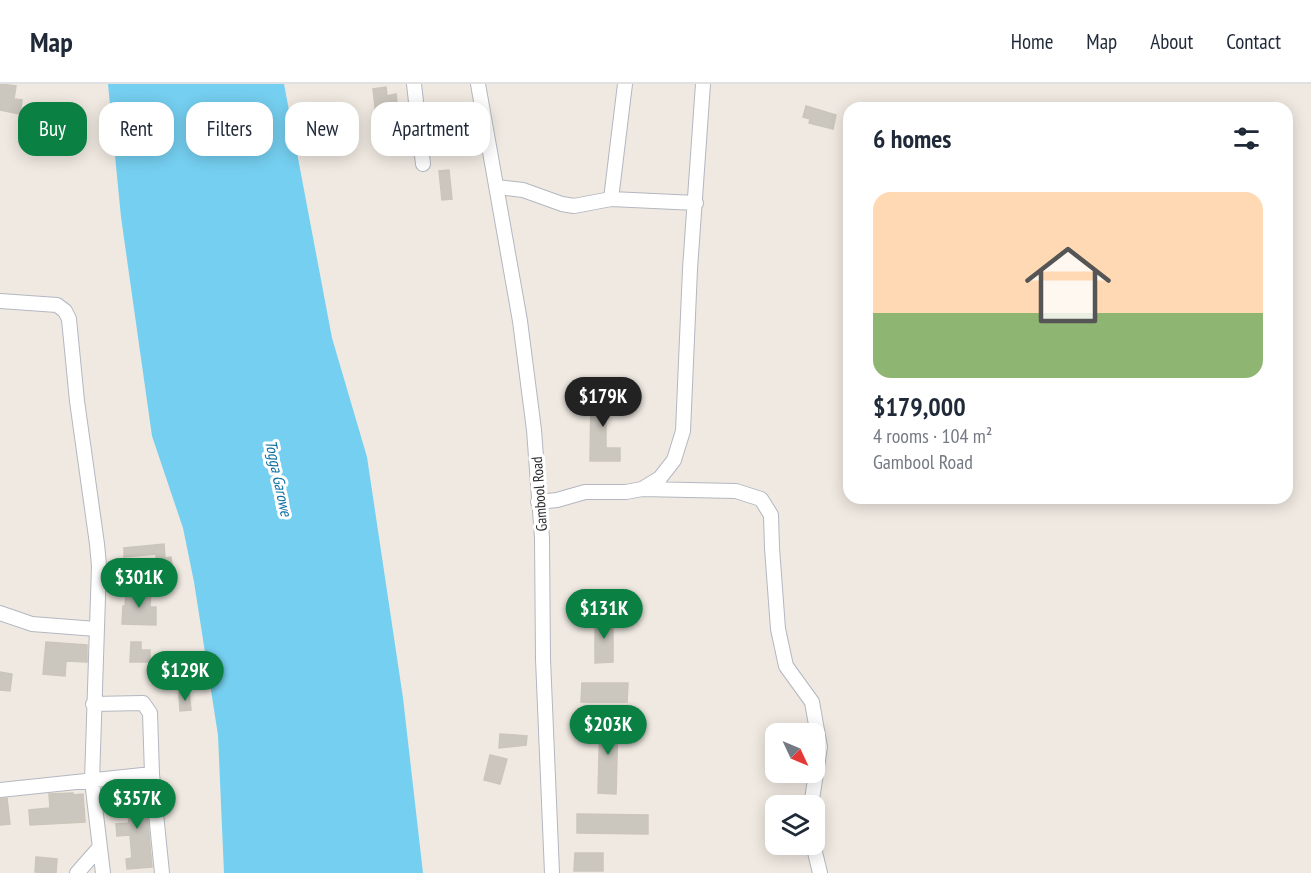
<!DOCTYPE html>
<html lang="en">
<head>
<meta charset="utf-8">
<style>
  :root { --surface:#fff; --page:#f2f2f3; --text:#1f2937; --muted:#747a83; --line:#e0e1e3; --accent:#0b8043 }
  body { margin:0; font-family:"PT Sans Narrow",sans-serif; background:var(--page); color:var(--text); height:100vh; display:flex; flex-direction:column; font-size:22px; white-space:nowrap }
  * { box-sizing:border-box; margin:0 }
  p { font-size:20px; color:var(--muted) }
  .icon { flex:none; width:33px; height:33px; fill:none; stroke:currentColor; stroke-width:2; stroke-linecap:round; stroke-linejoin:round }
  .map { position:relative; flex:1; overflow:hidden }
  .sheet { position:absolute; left:843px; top:18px; width:450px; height:402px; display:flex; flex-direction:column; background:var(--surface); border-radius:18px; box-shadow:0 3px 15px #0003 }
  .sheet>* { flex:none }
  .guide { position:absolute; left:18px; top:18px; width:570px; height:54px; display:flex; gap:12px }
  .needle { width:39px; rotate:134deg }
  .tools { position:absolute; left:765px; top:639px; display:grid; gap:12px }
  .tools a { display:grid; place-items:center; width:60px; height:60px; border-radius:12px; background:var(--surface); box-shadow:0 3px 15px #0003; font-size:30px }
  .price { position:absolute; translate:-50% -51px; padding:0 14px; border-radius:21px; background:var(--accent); color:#fff; font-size:20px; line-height:39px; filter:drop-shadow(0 2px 3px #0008) }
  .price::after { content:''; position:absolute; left:50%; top:36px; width:18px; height:14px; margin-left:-9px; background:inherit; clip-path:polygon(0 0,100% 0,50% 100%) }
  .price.selected { background:#222; color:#fff }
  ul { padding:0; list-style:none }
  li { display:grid; align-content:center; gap:12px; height:318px; padding:0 30px }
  li span { display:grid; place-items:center; height:186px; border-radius:18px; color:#555 }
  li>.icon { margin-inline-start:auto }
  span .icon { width:108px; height:108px; fill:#fffc; stroke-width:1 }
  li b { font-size:26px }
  h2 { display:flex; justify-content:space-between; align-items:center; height:72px; padding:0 30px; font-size:26px }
  .chip { padding:0 21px; border-radius:18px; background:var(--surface); box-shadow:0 3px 15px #0003; font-size:21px; line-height:54px }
  .chip.selected { background:var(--accent); color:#fff }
  header { display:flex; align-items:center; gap:36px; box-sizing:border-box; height:84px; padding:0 30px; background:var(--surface); border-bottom:2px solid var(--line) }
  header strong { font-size:28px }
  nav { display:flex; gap:33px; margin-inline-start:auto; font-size:21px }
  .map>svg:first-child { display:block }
  .water { fill:#75cff0 }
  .building { fill:#cbc7bf; stroke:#cbc5ba; stroke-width:1.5 }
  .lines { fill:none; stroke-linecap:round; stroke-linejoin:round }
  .minor-casing { stroke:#b4b7c1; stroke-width:16 }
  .minor { stroke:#fff; stroke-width:14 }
  .labels { text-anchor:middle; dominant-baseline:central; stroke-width:6; stroke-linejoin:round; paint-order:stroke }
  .street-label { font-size:15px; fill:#2e2e2e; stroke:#fff }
  .water-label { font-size:16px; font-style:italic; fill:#0d6fa3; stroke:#fff }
</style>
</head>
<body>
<header>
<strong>Map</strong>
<nav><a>Home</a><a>Map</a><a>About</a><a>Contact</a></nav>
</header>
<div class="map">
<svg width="1311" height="789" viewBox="0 0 1311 789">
  <rect width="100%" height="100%" fill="#efe9e1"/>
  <path class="water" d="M108,0H284L332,254L367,373L403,614L423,789H224L218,651L194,498L183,444L152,352L121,133Z"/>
  <path class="building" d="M0,0L16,2L14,15L22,16L20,30L0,26Z
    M386,3L387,12L396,10L398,29L376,32L373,5Z
    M806,22L836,31L833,45L809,39L810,35L803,33Z
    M449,86L452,115L442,116L439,87Z
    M591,313L623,314L622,329H606V364H620V377H590Z
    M164,460L165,474L171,473L172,482L157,484L156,470L124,473V464Z
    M142,502L151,503L150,523H156V541L122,540L123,522H125L126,511L142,512Z
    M595,534H613V578L595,579Z
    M46,558L87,561V578L66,577L65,592L43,590Z
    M131,558H141V566H150V578H130Z
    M0,588L12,590L10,607L0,606Z
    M582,599H628L627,618H581Z
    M189,608L191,626L180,627L179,609Z
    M600,635L618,636L616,710L598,709Z
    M500,650L527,652L526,661L499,664Z
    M490,671L507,675L500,700L484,696Z
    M145,707L152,783L127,785L126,775L132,774L130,751L117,752L116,740L129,739L127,718L122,719L121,709Z
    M73,709V711L83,710L85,738L30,741L29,726L50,724L49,710Z
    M7,714L10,740L0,741V715Z
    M577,730L648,731V750L577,749Z
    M575,769H603V787H574Z
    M36,773L57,775L56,789L35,788Z"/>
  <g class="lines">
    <defs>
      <path id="minor" d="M414,0L423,80
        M478,0L520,237L534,346L542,454L543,575L552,789
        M497,103L523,106L562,120L574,122L611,115L696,119
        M611,115L625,0
        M0,217L57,221L65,227L69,235L77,317L97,460L99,482L92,697L103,789
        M642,405L736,407L761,415L771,431L772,464L778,545L786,582L812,618L820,663L811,722
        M538,418L557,416L585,408H626L642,405L660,394L674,376L683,347L690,185L703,0
        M0,529L32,540L96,545
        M93,620L143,619L150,629L152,690L162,789
        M0,706L152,690
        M813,760L820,789
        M77,789L99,764"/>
    </defs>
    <use href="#minor" class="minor-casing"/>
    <use href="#minor" class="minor"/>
  </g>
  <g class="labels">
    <g class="street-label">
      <text transform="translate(539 410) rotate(-94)">Gambool Road</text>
    </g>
    <g class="water-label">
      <text transform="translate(279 394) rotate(78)">Togga Garowe</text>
    </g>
  </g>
</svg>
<div class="tools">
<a><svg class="needle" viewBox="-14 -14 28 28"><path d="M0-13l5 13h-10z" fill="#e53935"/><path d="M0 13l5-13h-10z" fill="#747a83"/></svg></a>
<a><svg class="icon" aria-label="layers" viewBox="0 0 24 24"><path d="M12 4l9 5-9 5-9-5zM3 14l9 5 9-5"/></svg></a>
</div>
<b class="price selected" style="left:603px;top:344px">$179K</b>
<b class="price" style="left:139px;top:525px">$301K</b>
<b class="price" style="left:604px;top:556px">$131K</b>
<b class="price" style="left:185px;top:618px">$129K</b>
<b class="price" style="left:608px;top:672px">$203K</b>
<b class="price" style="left:137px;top:746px">$357K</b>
<div class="guide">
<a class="chip selected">Buy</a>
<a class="chip">Rent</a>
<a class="chip">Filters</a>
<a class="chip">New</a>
<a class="chip">Apartment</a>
</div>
<section class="sheet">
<h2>6 homes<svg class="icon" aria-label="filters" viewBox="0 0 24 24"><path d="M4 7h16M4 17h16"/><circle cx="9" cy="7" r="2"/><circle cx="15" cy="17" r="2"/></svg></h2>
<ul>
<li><span style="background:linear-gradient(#ffd9b3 65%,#8fb573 0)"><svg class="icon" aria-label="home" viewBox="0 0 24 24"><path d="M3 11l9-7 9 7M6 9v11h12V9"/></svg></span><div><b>$179,000</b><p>4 rooms · 104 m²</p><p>Gambool Road</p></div></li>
</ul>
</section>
</div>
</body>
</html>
